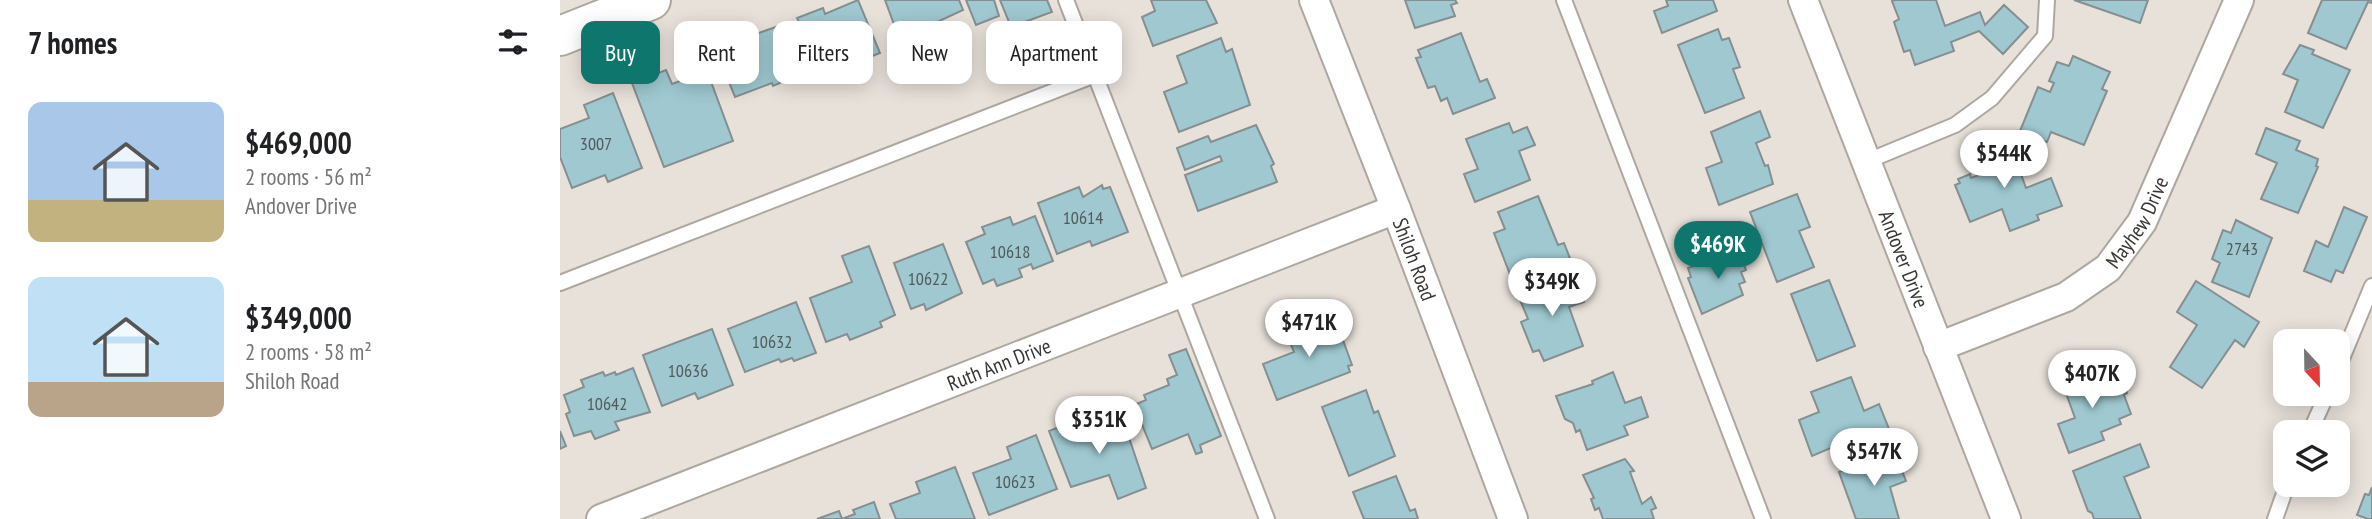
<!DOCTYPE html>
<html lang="en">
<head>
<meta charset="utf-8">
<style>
  :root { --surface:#fff; --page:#f2f2f2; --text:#202124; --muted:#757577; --accent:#0f766e }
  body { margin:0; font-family:"PT Sans Narrow",sans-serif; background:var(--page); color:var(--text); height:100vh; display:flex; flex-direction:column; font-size:26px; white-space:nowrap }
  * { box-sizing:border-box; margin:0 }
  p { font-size:23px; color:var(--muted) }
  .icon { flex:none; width:38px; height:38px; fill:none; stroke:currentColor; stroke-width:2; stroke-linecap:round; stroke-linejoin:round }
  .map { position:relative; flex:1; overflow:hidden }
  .panel { display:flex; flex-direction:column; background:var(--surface); width:560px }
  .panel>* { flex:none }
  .hud { position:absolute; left:21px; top:21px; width:665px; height:63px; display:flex; gap:14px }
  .needle { width:46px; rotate:158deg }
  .fabs { position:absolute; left:1713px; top:329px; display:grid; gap:14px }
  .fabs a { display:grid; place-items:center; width:77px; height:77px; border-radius:14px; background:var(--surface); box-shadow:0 4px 18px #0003; font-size:35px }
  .price { position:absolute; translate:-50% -60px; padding:0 16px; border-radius:24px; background:#fff; color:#222; font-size:23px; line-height:46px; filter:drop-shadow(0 2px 4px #0008) }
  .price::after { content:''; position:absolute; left:50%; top:42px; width:21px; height:16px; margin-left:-10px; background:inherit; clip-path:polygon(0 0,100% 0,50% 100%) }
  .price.on { background:var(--accent); color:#fff }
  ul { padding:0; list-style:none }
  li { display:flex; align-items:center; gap:21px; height:175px; padding:0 28px }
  li span { display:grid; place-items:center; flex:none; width:196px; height:140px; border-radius:14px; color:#555 }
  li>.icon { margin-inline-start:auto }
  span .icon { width:84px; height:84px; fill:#fffc; stroke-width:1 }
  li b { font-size:30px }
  h2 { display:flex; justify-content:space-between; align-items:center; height:84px; padding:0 28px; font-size:30px }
  .chip { padding:0 24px; border-radius:14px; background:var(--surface); box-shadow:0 4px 18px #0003; font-size:24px; line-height:63px }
  .chip.on { background:var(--accent); color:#fff }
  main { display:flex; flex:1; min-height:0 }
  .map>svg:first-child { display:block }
  .building { fill:#9fc8d0; stroke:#858f91; stroke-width:2 }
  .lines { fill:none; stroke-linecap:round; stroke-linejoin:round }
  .lane-casing { stroke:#ada7a0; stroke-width:18 }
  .street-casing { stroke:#ada7a0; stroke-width:32 }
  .secondary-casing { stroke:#ada7a0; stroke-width:42 }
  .lane { stroke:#fff; stroke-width:14 }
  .street { stroke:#fff; stroke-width:28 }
  .secondary { stroke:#fff; stroke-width:38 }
  .labels { text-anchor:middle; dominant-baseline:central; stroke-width:6; stroke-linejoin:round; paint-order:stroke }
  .number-label { font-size:18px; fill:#525a5b }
  .street-label { font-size:21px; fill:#393634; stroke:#fff }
</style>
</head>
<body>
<main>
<section class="panel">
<h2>7 homes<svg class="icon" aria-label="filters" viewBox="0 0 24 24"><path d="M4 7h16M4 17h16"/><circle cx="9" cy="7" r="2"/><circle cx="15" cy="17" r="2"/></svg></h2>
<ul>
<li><span style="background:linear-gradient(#a9c7e8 70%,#c2b280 0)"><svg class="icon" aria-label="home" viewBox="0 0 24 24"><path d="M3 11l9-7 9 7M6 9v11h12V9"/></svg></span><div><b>$469,000</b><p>2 rooms · 56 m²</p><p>Andover Drive</p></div></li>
<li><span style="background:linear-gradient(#bfe0f5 75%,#b9a48a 0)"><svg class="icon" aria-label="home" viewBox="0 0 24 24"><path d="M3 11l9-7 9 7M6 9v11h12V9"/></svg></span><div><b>$349,000</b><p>2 rooms · 58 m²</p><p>Shiloh Road</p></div></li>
</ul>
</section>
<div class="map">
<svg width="1812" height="519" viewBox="0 0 1812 519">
  <rect width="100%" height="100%" fill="#e8e1da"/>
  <path class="building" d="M298,0L320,53L290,65L288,61L271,68L269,62L247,71L230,31L241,26L237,18L263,8L265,14Z
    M325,0H399L403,10L373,24L372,22L338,35Z
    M406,0H434L439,16L416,25Z
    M440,0H487L492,12L451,27Z
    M591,0H646L657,23L593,46L582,17L595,11Z
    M845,0H895L897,3L891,5L895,16L855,28Z
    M1106,0H1153L1157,11L1102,33L1094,11L1108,6Z
    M1335,0H1376L1385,26L1420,12L1425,25L1444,5L1468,27L1443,54L1419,31L1391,42L1394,51L1355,65L1350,50L1344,52L1334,22L1339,19L1332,1Z
    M1514,0H1588L1580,23Z
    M1762,0H1812V3L1808,2L1786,49L1748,33Z
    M224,24L242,71L219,80L220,83L213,86L212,83L175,97L158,55L170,50L168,44Z
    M1158,29L1162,40L1169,38L1180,67L1173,69L1184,98L1145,113L1118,45Z
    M901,33L920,82L927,79L935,98L893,114L887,98L881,101L875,86L868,88L856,58L861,57L858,50Z
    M661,38L666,52L672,49L690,105L619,132L604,92L627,83L617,56Z
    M1740,45L1754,50L1752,54L1790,70L1763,128L1725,112L1738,80L1723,74Z
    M1513,56L1550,72L1542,89L1547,91L1524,145L1491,132L1487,142L1460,131L1478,87L1490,92L1494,83L1489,81L1497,62L1509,66Z
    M106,70L112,84L147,71L173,141L104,167L72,83Z
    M53,93L82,168L48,182L45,175L12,188L0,157V129L29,118L24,105Z
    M1200,111L1210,137L1196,143L1205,166L1208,165L1213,184L1159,205L1146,168L1162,162L1151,132Z
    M949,123L953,133L967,127L975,145L959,151L970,180L915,202L904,174L918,169L906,139Z
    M696,125L714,164L711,166L717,182L638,211L625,175L662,161L660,156L625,170L617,148L648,136L651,142Z
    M1706,128L1740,141L1736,150L1758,159L1756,166L1758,167L1738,213L1701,199L1717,163L1696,154Z
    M1432,142L1450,149L1452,154L1442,157L1443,162L1450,159L1452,164L1457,163L1466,188L1491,178L1502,206L1477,215L1479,220L1450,231L1442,209L1410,222L1395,185L1400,183L1398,179L1410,174L1411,178L1436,169L1433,162L1414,169L1407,152Z
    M542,185L543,189L550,187L568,232L532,246L530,241L497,254L478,203L519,187L523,197Z
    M1237,194L1250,227L1239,231L1254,267L1217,282L1190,212Z
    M978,196L998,245L1004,243L1011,261L971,274L969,269L951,277L934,233L945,229L938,212Z
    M1784,207L1807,217L1783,273L1776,270L1771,282L1744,271L1756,241L1768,247Z
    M475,216L493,261L473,269L471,264L459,269L462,277L437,286L434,279L423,284L406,242L425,234L422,227L450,217L453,225Z
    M1676,220L1712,238L1689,297L1652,282L1660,263L1652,259L1663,230L1671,233Z
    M383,244L402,293L366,310L364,304L351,309L334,263Z
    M309,246L335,315L320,322L322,327L290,340L287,334L266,342L250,298L292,282L282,256Z
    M1178,249L1186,270L1181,272L1185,282L1179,284L1183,295L1142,314L1128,278L1131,277L1128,268Z
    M1015,278L1024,302L1009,307L1023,346L984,361L979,350L973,352L961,322L968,319L958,295L993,281L995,285Z
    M1269,280L1295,346L1257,361L1231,294Z
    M1636,281L1699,322L1684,347L1675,340L1642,388L1610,367L1637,325L1617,312Z
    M236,302L256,353L234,361L232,358L221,362L219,359L185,372L168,329Z
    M769,315L776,333L780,332L792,365L788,366L790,372L717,400L703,364L734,352L726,332Z
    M152,329L173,385L138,399L135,393L102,406L83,355Z
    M626,349L661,436L640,445L642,452L636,454L628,434L592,449L574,405L586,400L584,395L609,385L607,379L617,375L609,355Z
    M1538,367L1539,371L1542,370L1546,379L1549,378V390L1564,385L1567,393L1564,395L1571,414L1559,419L1561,424L1541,432L1544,440L1509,453L1498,424L1515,418L1503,385Z
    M73,368L90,412L55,422L59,430L35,439L31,431L14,436L6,414L10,412L4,395L24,387L21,380L43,372L45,376L55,372L56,375Z
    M1053,372L1065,403L1081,397L1088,417L1064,426L1068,435L1027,450L1020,430L1016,432L1013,423L1005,419L996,396L1033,384L1032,381Z
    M1291,377L1304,411L1319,404L1331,434L1295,447L1292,439L1252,456L1239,420L1259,412L1251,392Z
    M806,390L814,413L818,411L835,456L789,476L762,407Z
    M524,417L530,433L563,420L586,488L558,499L549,475L511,487L489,431Z
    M0,431L6,446L0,449Z
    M476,435L497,489L429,515L413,473L451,459L447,447Z
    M1580,444L1589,467L1564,477L1581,519H1534L1532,513L1528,511L1513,471Z
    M1335,453L1346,481L1330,487L1339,519H1296L1279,472Z
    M1065,459L1074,471L1070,472L1082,504L1091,497L1096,508L1091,510L1094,519H1043L1039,508L1035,510L1031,499L1034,498L1023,475Z
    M395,467L415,519H336L330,504L360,493L356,482Z
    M836,476L850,511L855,509L858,519H804L793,492Z
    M1812,487V519H1808L1797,515L1805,494L1809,495Z
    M314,502L320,519H282L295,514L293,510Z
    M279,511L282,519H257Z"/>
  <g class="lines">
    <defs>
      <path id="lane" d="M506,0L707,519
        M1004,0L1203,519
        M1305,162L1395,125L1432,98L1485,36L1487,0
        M0,283L535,75
        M1778,368L1812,286
        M1750,432L1767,394
        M1715,519L1727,485"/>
      <g id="street">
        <path id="s1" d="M754,0L836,209L953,519"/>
        <path id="s2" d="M1243,0L1446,519"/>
        <path id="s3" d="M1378,347L1506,297L1548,268L1582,222L1679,0"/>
        <path id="s4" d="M41,519L836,209"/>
      </g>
      <path id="secondary" d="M0,36L91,0"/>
    </defs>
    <use href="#lane" class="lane-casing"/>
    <use href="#street" class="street-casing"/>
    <use href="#secondary" class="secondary-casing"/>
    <use href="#lane" class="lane"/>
    <use href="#street" class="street"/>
    <use href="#secondary" class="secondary"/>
  </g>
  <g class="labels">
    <g class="number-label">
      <text x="36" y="143">3007</text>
      <text x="523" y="217">10614</text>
      <text x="1682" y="248">2743</text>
      <text x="450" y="251">10618</text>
      <text x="368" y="278">10622</text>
      <text x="212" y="341">10632</text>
      <text x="128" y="370">10636</text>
      <text x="47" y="403">10642</text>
      <text x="455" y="481">10623</text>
    </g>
    <g class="street-label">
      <text stroke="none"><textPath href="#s3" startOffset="243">Mayhew Drive</textPath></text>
      <text stroke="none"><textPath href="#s1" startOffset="278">Shiloh Road</textPath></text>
      <text stroke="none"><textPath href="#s2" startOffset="278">Andover Drive</textPath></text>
      <text stroke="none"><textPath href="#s4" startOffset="427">Ruth Ann Drive</textPath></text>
    </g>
  </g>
</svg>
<div class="fabs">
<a><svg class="needle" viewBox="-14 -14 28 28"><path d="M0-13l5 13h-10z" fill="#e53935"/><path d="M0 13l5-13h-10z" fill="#757577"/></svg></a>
<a><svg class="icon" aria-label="layers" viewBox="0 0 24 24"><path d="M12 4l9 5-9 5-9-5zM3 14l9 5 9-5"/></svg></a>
</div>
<b class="price" style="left:1444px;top:190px">$544K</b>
<b class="price on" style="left:1158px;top:281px">$469K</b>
<b class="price" style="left:992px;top:318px">$349K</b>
<b class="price" style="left:749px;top:359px">$471K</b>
<b class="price" style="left:1532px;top:410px">$407K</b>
<b class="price" style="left:539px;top:456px">$351K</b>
<b class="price" style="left:1314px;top:488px">$547K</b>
<div class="hud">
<a class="chip on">Buy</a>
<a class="chip">Rent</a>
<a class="chip">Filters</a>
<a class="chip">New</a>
<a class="chip">Apartment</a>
</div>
</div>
</main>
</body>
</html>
